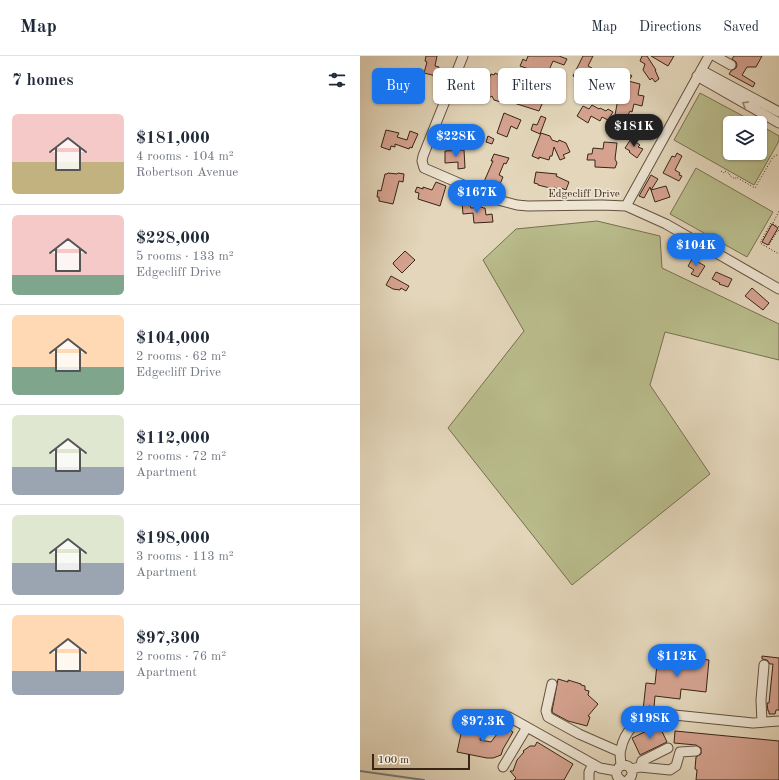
<!DOCTYPE html>
<html lang="en">
<head>
<meta charset="utf-8">
<style>
  :root { --surface:#fff; --page:#f2f2f3; --text:#1f2937; --muted:#747a83; --line:#e0e1e3; --accent:#1a73e8 }
  body { margin:0; font-family:"Old Standard TT",serif; background:var(--page); color:var(--text); height:100vh; display:flex; flex-direction:column; font-size:15px; white-space:nowrap }
  * { box-sizing:border-box; margin:0 }
  p { font-size:13px; color:var(--muted) }
  .icon { flex:none; width:22px; height:22px; fill:none; stroke:currentColor; stroke-width:2; stroke-linecap:round; stroke-linejoin:round }
  .map { position:relative; flex:1; overflow:hidden }
  .sheet { display:flex; flex-direction:column; background:var(--surface); width:360px }
  .sheet>* { flex:none }
  .banner { position:absolute; left:12px; top:12px; width:347px; height:36px; display:flex; gap:8px }
  .tools { position:absolute; left:363px; top:60px; display:grid; gap:8px }
  .tools a { display:grid; place-items:center; width:44px; height:44px; border-radius:6px; background:var(--surface); box-shadow:0 1px 3px #0004; font-size:20px }
  .scale { position:absolute; left:12px; bottom:10px; width:98px; box-sizing:border-box; padding-left:4px; border:2px solid #382516; border-top:0; font-size:11px; line-height:14px; white-space:nowrap; color:#382516; -webkit-text-stroke:3px #ede4d2; paint-order:stroke }
  .price { position:absolute; translate:-50% -34px; padding:0 9px; border-radius:14px; background:var(--accent); color:#fff; font-size:13px; line-height:26px; filter:drop-shadow(0 1px 2px #0008) }
  .price::after { content:''; position:absolute; left:50%; top:24px; width:12px; height:9px; margin-left:-6px; background:inherit; clip-path:polygon(0 0,100% 0,50% 100%) }
  .price.current { background:#222; color:#fff }
  ul { padding:0; list-style:none }
  li { display:flex; align-items:center; gap:12px; height:100px; padding:0 12px }
  li+li { border-top:1px solid var(--line) }
  li span { display:grid; place-items:center; flex:none; width:112px; height:80px; border-radius:6px; color:#555 }
  li>.icon { margin-inline-start:auto }
  span .icon { width:48px; height:48px; fill:#fffc; stroke-width:1 }
  li b { font-size:17px }
  h2 { display:flex; justify-content:space-between; align-items:center; height:48px; padding:0 12px; font-size:17px }
  .pill { padding:0 14px; border-radius:6px; background:var(--surface); box-shadow:0 1px 3px #0004; font-size:14px; line-height:36px }
  .pill.current { background:var(--accent); color:#fff }
  header { display:flex; align-items:center; gap:24px; box-sizing:border-box; height:56px; padding:0 20px; background:var(--surface); border-bottom:1px solid var(--line) }
  header strong { font-size:19px }
  nav { display:flex; gap:22px; margin-inline-start:auto; font-size:14px }
  main { display:flex; flex:1; min-height:0 }
  .map>svg:first-child { display:block }
  .green { fill:#b9bc8c; stroke:#787051 }
  .lines { fill:none; stroke-linecap:round; stroke-linejoin:round }
  .stream { stroke:#737c79; stroke-width:2 }
  .building { fill:#d5a28f; stroke:#382516 }
  .minor-casing { stroke:#63513f; stroke-width:11 }
  .path { stroke:#382516; stroke-width:1; stroke-dasharray:1 2; stroke-linecap:butt }
  .minor { stroke:#ede4d2; stroke-width:9 }
  .oneway { stroke:#928474 }
  .labels { text-anchor:middle; dominant-baseline:central; stroke-width:3.5; stroke-linejoin:round; paint-order:stroke }
  .street-label { font-size:11px; fill:#382516; stroke:#ede4d2 }
</style>
</head>
<body>
<header>
<strong>Map</strong>
<nav><a>Map</a><a>Directions</a><a>Saved</a></nav>
</header>
<main>
<section class="sheet">
<h2>7 homes<svg class="icon" aria-label="filters" viewBox="0 0 24 24"><path d="M4 7h16M4 17h16"/><circle cx="9" cy="7" r="2"/><circle cx="15" cy="17" r="2"/></svg></h2>
<ul>
<li><span style="background:linear-gradient(#f6c9c9 60%,#c2b280 0)"><svg class="icon" aria-label="home" viewBox="0 0 24 24"><path d="M3 11l9-7 9 7M6 9v11h12V9"/></svg></span><div><b>$181,000</b><p>4 rooms · 104 m²</p><p>Robertson Avenue</p></div></li>
<li><span style="background:linear-gradient(#f6c9c9 75%,#7fa58c 0)"><svg class="icon" aria-label="home" viewBox="0 0 24 24"><path d="M3 11l9-7 9 7M6 9v11h12V9"/></svg></span><div><b>$228,000</b><p>5 rooms · 133 m²</p><p>Edgecliff Drive</p></div></li>
<li><span style="background:linear-gradient(#ffd9b3 65%,#7fa58c 0)"><svg class="icon" aria-label="home" viewBox="0 0 24 24"><path d="M3 11l9-7 9 7M6 9v11h12V9"/></svg></span><div><b>$104,000</b><p>2 rooms · 62 m²</p><p>Edgecliff Drive</p></div></li>
<li><span style="background:linear-gradient(#dfe7d0 65%,#9aa5b1 0)"><svg class="icon" aria-label="home" viewBox="0 0 24 24"><path d="M3 11l9-7 9 7M6 9v11h12V9"/></svg></span><div><b>$112,000</b><p>2 rooms · 72 m²</p><p>Apartment</p></div></li>
<li><span style="background:linear-gradient(#dfe7d0 60%,#9aa5b1 0)"><svg class="icon" aria-label="home" viewBox="0 0 24 24"><path d="M3 11l9-7 9 7M6 9v11h12V9"/></svg></span><div><b>$198,000</b><p>3 rooms · 113 m²</p><p>Apartment</p></div></li>
<li><span style="background:linear-gradient(#ffd9b3 70%,#9aa5b1 0)"><svg class="icon" aria-label="home" viewBox="0 0 24 24"><path d="M3 11l9-7 9 7M6 9v11h12V9"/></svg></span><div><b>$97,300</b><p>2 rooms · 76 m²</p><p>Apartment</p></div></li>
</ul>
</section>
<div class="map">
<svg width="419" height="724" viewBox="0 0 419 724">
  <rect width="100%" height="100%" fill="#e3d6ba"/>
  <filter id="stains"><feTurbulence type="fractalNoise" baseFrequency=".005" numOctaves="4"/><feColorMatrix values="0 0 0 0 .2 0 0 0 0 .09 0 0 0 0 .02 0 0 0 .5 -.17"/></filter>
  <radialGradient id="worn" r=".72"><stop offset=".6" stop-color="#630" stop-opacity="0"/><stop offset="1" stop-color="#630" stop-opacity=".3"/></radialGradient>
  <path class="green" d="M340,37L396,67H370V97H400V69L419,80V85L394,129L314,84Z
    M336,112L413,156L387,201L310,158Z
    M237,165L300,180L302,212L419,268V304L305,276L290,329L350,418L212,529L88,372L164,275L123,204L156,173Z"/>
  <g class="lines">
    <path class="stream" d="M0,715L64,724"/>
  </g>
  <path class="building" d="M66,0H77L75,10L79,11L76,20L64,17L67,6L65,5Z
    M168,0H199L207,3L204,9L193,5L186,21L191,23L188,31L176,27L180,17L160,10L163,3L166,5Z
    M223,0H233L228,10L232,12L231,15H232L229,21L227,20L226,23L220,20L218,23L213,20Z
    M282,0H287L296,14H295L299,23L295,26L292,22L290,24L283,14L285,8L280,5Z
    M291,0H314L308,10Z
    M374,0H402L396,11H387L382,19L395,27L393,31L369,18L371,15L376,12L377,9L376,6L372,3Z
    M261,13L272,20L268,25L280,28L278,39L284,40L282,50L274,48L272,56L270,55L265,65L255,59L258,43L263,44L267,26V27L256,21Z
    M135,17L150,24L141,46L134,44L132,40L129,42L118,37L122,28L126,30L131,18L134,19Z
    M156,36L175,43L177,38L185,41L179,55L154,47L153,45Z
    M232,49L239,53L240,52L246,55L248,53L253,56L248,64L242,61L240,65L231,60L228,67L217,60L223,50L229,53Z
    M144,57L161,64L157,73L151,70L147,81L137,77Z
    M181,60L186,62L180,78L171,74L173,68L177,69Z
    M26,74L39,77L37,81L47,84L50,75L58,78L53,89L52,92L50,91L49,93L35,88V91L31,90L30,94L21,91Z
    M181,77L190,80L192,84L198,86L199,84L206,87L210,96L203,99L205,102L200,104L194,91L192,100H190L189,104L179,101V103L172,100Z
    M128,80L134,83L132,88L126,86Z
    M271,83L280,89L278,91L283,93L277,102L269,96L270,95L265,92Z
    M244,86L257,87L255,103L257,107L255,112L235,111V104H227L228,98H232L233,92L243,93Z
    M104,94L105,112L98,113V106L85,107V95Z
    M317,97L322,100L315,114L320,117L319,119L322,120L319,125L303,117L312,100L315,101Z
    M134,98L149,102L146,108L144,107L139,119L143,121L137,135L126,131L127,129L123,128L133,105H131Z
    M176,116L197,118L196,120L209,126L206,134L201,132L200,134L194,131V133L178,129V128L174,127Z
    M28,117L37,118L38,117L44,118L43,126L39,125L33,148L19,145V141H17L18,134L21,135L25,118H27Z
    M291,119L298,123L291,134L290,131L284,142L279,140Z
    M76,126L86,130L80,150L58,143L59,137L55,136L57,131L63,133V131L72,134Z
    M306,130L310,141L295,146L291,134Z
    M102,146H109L111,152L122,151L123,152H125L126,159L132,158L133,166L114,167L113,157L103,158Z
    M412,168L418,172L408,189L402,186Z
    M45,195L55,204L42,217L34,209L33,207Z
    M334,200L339,203L338,206L345,210L338,221L331,218L334,214L328,210Z
    M356,216L372,223L368,231L359,228L360,227L352,223Z
    M31,220L49,230L46,235L41,232L40,234L33,233L26,229Z
    M392,232L409,247L403,254L385,240Z
    M298,598L349,604L346,636L321,633L320,643L295,640L294,651L289,650L283,654L286,627L295,628Z
    M402,600L419,602V654H416L415,658H409V655H408L407,647H409L413,608H410L407,604L402,603Z
    M198,623L208,626V624L221,628V629L225,630V634L229,635L228,639L238,648L228,660L230,661L227,670L208,665L193,657L192,655Z
    M103,669L122,673L120,684L131,686L143,670L153,676L143,693L141,699L133,702H127L97,696Z
    M299,669L307,686L280,699L272,682Z
    M315,675L419,685V724H336L337,714L335,713L336,701L341,698V692L336,689L314,687Z
    M177,686L213,708L204,724H154L156,722L150,715H153L157,704L164,696L163,695L170,690H175Z"/>
  <g class="lines">
    <defs>
      <path id="minor" d="M103,0L63,100L62,105L64,112L138,144L157,149L168,150L242,149L266,150L306,168L419,233
        M355,0L371,9
        M341,14L419,56
        M337,20L419,67
        M266,150L349,0
        M192,628L186,655L188,661L219,678L260,696
        M402,666L401,644L404,609
        M116,667L140,660L149,661L240,712L257,715
        M261,710C261,704 259,698 261,693C264,676 278,661 295,657L393,667L419,665
        M143,711L167,671
        M280,711L282,705L308,692
        M271,713L280,711L310,714L316,710L320,696L336,695
        M229,724V716L233,708
        M261,724C256,721 255,716 259,711C269,705 277,717 268,724"/>
    </defs>
    <use href="#minor" class="minor-casing"/>
    <path class="path" d="M361,115L364,117L365,115L370,118L369,119L375,123L376,121L395,132L413,101L419,98
      M413,167L419,155
      M419,171L411,167L400,187L419,198
      M409,189L418,174L419,175"/>
    <use href="#minor" class="minor"/>
  </g>
  <defs><path id="oneway-chevron" d="M-2-3.5L2.5 0L-2 3.5" fill="none" stroke-width="1.6" stroke-linecap="round" stroke-linejoin="round"/></defs>
  <use class="oneway" href="#oneway-chevron" transform="translate(385 48) rotate(-150)"/>
  <g class="labels">
    <g class="street-label">
      <text x="224" y="138">Edgecliff Drive</text>
    </g>
  </g>
  <rect width="100%" height="100%" filter="url(#stains)"/>
  <rect width="100%" height="100%" fill="url(#worn)"/>
</svg>
<div class="tools">
<a><svg class="icon" aria-label="layers" viewBox="0 0 24 24"><path d="M12 4l9 5-9 5-9-5zM3 14l9 5 9-5"/></svg></a>
</div>
<div class="scale">100 m</div>
<b class="price current" style="left:274px;top:92px">$181K</b>
<b class="price" style="left:96px;top:102px">$228K</b>
<b class="price" style="left:117px;top:158px">$167K</b>
<b class="price" style="left:336px;top:211px">$104K</b>
<b class="price" style="left:317px;top:622px">$112K</b>
<b class="price" style="left:290px;top:684px">$198K</b>
<b class="price" style="left:123px;top:687px">$97.3K</b>
<div class="banner">
<a class="pill current">Buy</a>
<a class="pill">Rent</a>
<a class="pill">Filters</a>
<a class="pill">New</a>
</div>
</div>
</main>
</body>
</html>
